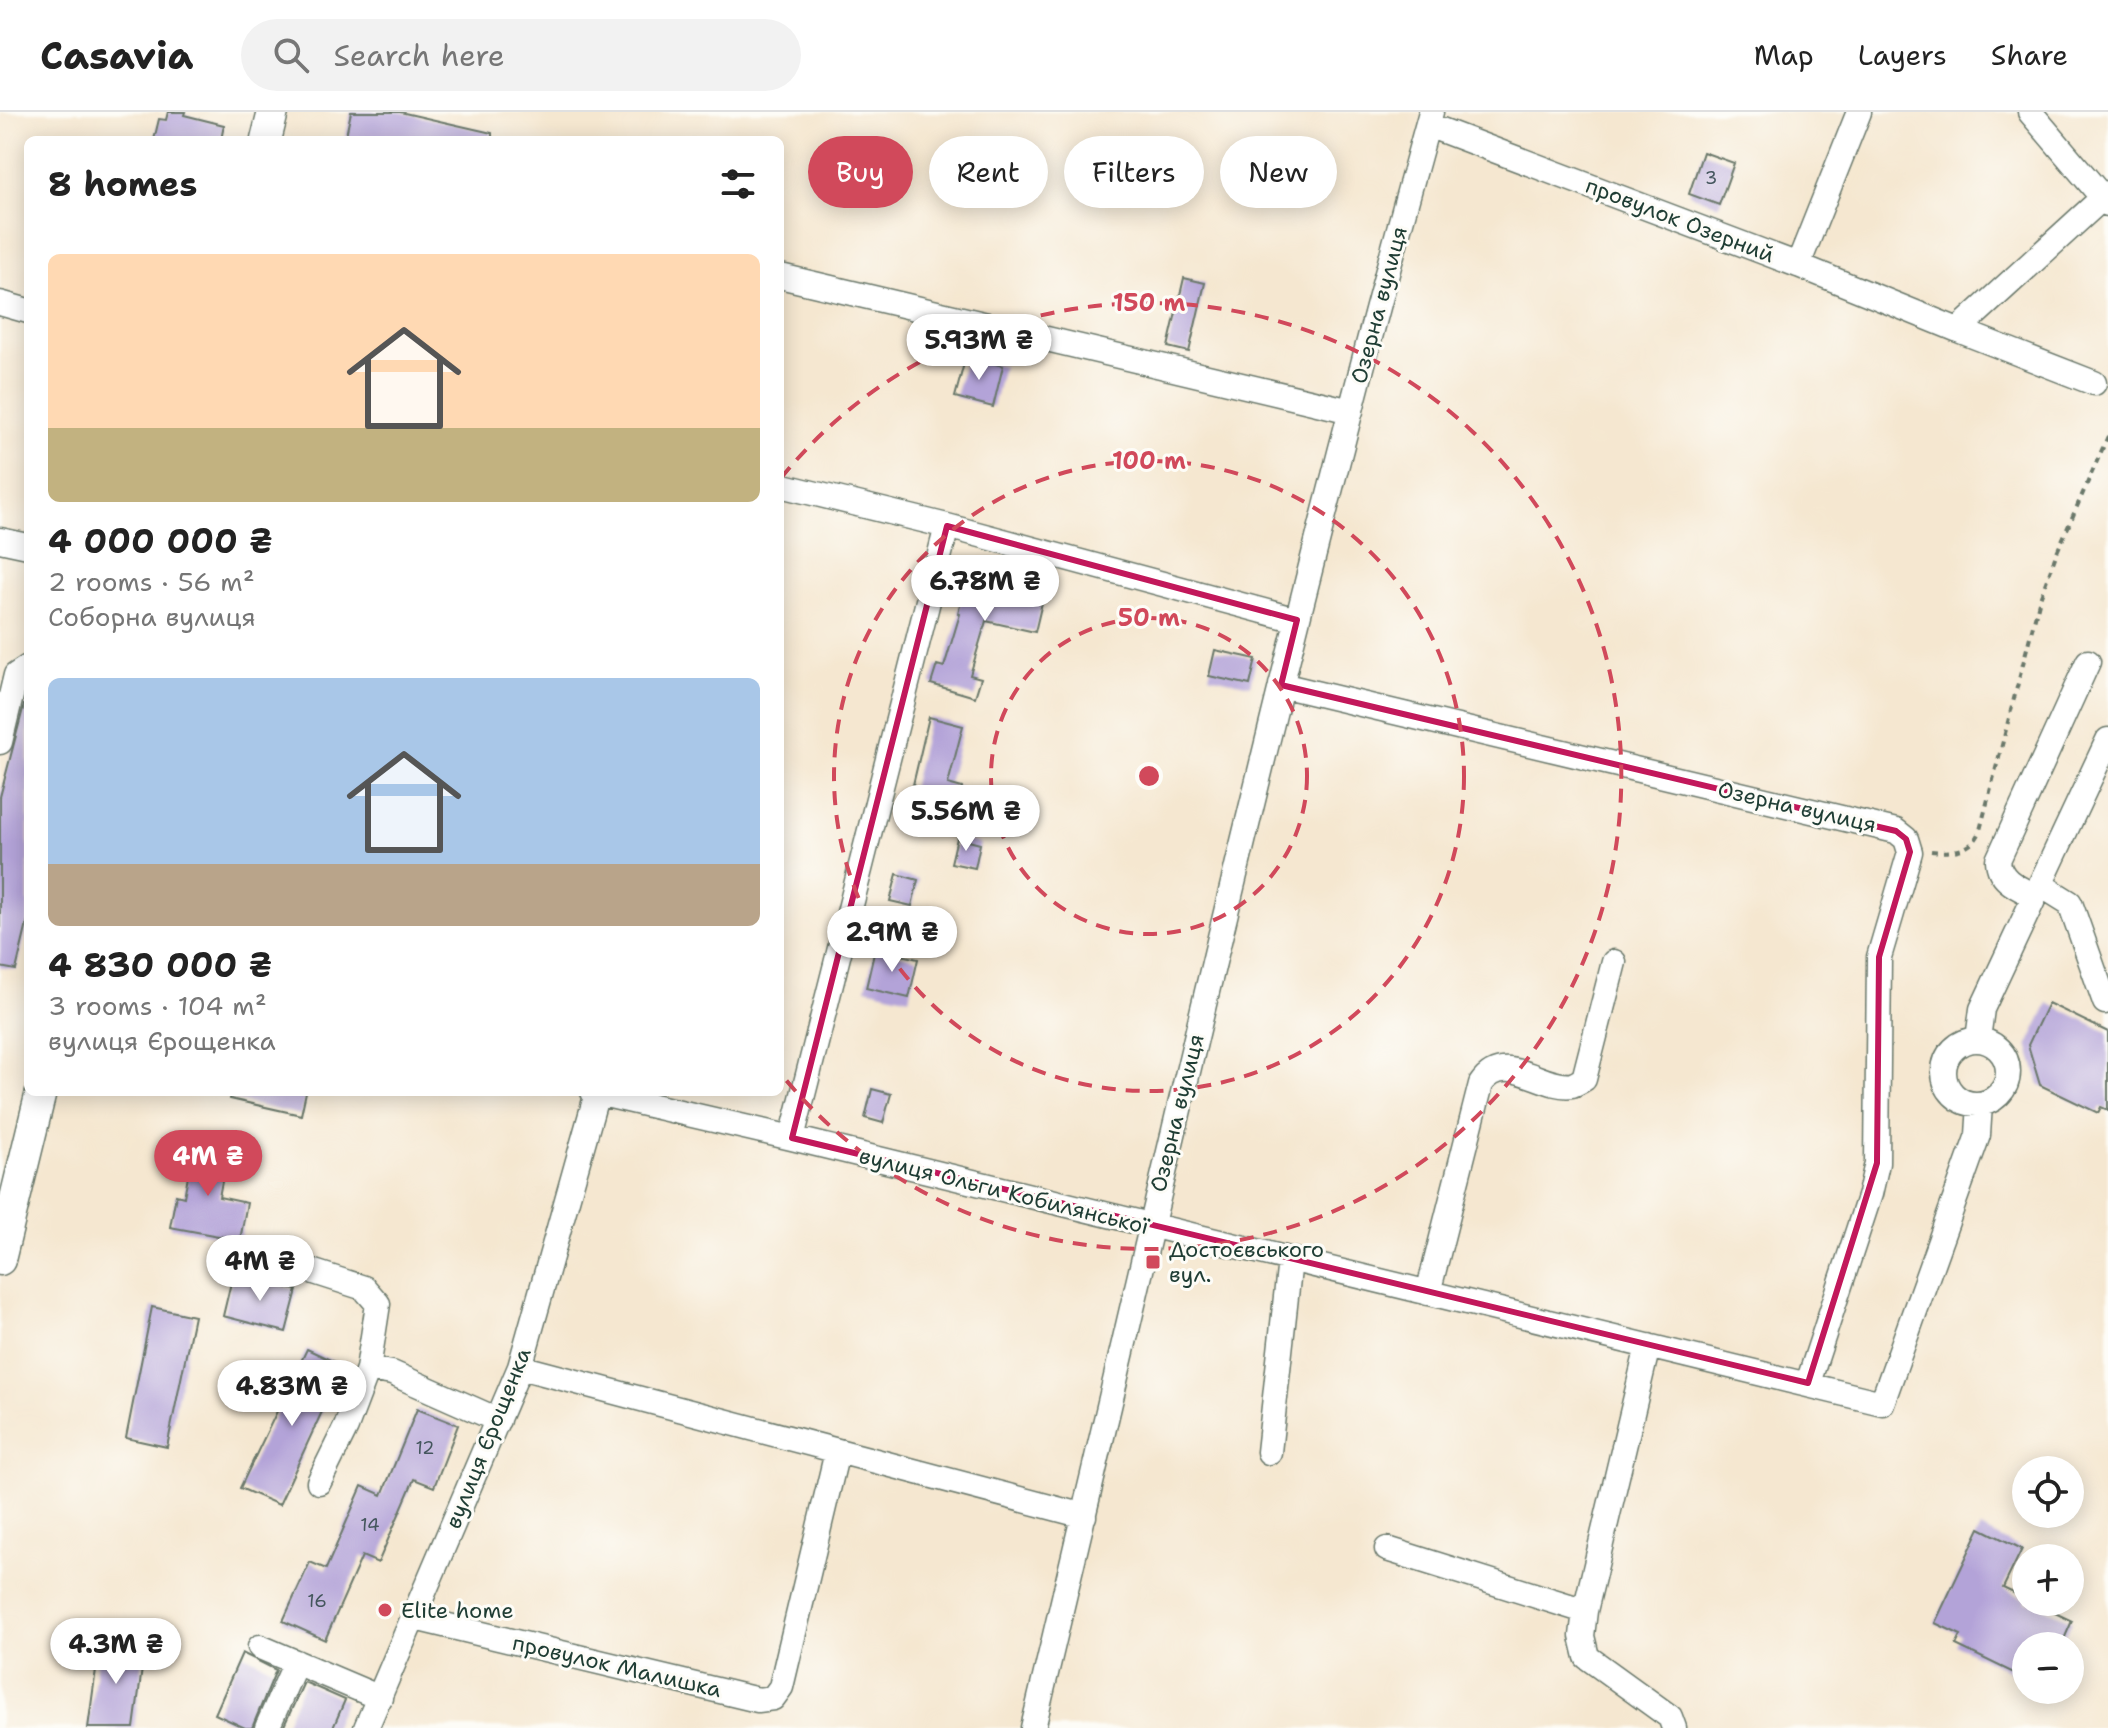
<!DOCTYPE html>
<html lang="en">
<head>
<meta charset="utf-8">
<style>
  :root { --surface:#fff; --page:#f2f2f2; --text:#222; --muted:#767676; --line:#e0e0e0; --accent:#d1495b }
  body { margin:0; font-family:"Shantell Sans",sans-serif; background:var(--page); color:var(--text); height:100vh; display:flex; flex-direction:column; font-size:30px; white-space:nowrap }
  * { box-sizing:border-box; margin:0 }
  p { font-size:26px; color:var(--muted) }
  .icon { flex:none; width:44px; height:44px; fill:none; stroke:currentColor; stroke-width:2; stroke-linecap:round; stroke-linejoin:round }
  .map { position:relative; flex:1; overflow:hidden }
  .panel { position:absolute; left:24px; top:24px; width:760px; height:960px; display:flex; flex-direction:column; background:var(--surface); border-radius:12px; box-shadow:0 4px 20px #0003 }
  .panel>* { flex:none }
  .guide { position:absolute; left:808px; top:24px; width:760px; height:72px; display:flex; gap:16px }
  .tools { position:absolute; left:2012px; top:1344px; display:grid; gap:16px }
  .tools a { display:grid; place-items:center; width:72px; height:72px; border-radius:50%; background:var(--surface); box-shadow:0 4px 20px #0003; font-size:40px }
  .price { position:absolute; translate:-50% -68px; padding:0 18px; border-radius:28px; background:#fff; color:#222; font-size:26px; line-height:52px; filter:drop-shadow(0 2px 4px #0008) }
  .price::after { content:''; position:absolute; left:50%; top:48px; width:24px; height:18px; margin-left:-12px; background:inherit; clip-path:polygon(0 0,100% 0,50% 100%) }
  .price.active { background:var(--accent); color:#fff }
  ul { padding:0; list-style:none }
  li { display:grid; align-content:center; gap:16px; height:424px; padding:0 24px }
  li span { display:grid; place-items:center; height:248px; border-radius:12px; color:#555 }
  li>.icon { margin-inline-start:auto }
  span .icon { width:144px; height:144px; fill:#fffc; stroke-width:1 }
  li b { font-size:34px }
  h2 { display:flex; justify-content:space-between; align-items:center; height:96px; padding:0 24px; font-size:34px }
  .chip { padding:0 28px; border-radius:36px; background:var(--surface); box-shadow:0 4px 20px #0003; font-size:28px; line-height:72px }
  .chip.active { background:var(--accent); color:#fff }
  header { display:flex; align-items:center; gap:48px; box-sizing:border-box; height:112px; padding:0 40px; background:var(--surface); border-bottom:2px solid var(--line) }
  header strong { font-size:38px }
  nav { display:flex; gap:44px; margin-inline-start:auto; font-size:28px }
  .search { width:560px; height:72px; background:var(--page); display:flex; align-items:center; gap:20px; box-sizing:border-box; padding:0 28px; border-radius:44px; color:var(--muted); font-size:30px }
  .map>svg:first-child { display:block }
  .building { fill:#b3a3d8 }
  .lines { fill:none; stroke-linecap:round; stroke-linejoin:round }
  .minor-casing { stroke:#6a786b; stroke-width:27 }
  .major-casing { stroke:#6a786b; stroke-width:33 }
  .path { stroke:#6a786b; stroke-width:4; stroke-dasharray:6 6; stroke-linecap:butt }
  .minor { stroke:#fff; stroke-width:24 }
  .major { stroke:#fff; stroke-width:30 }
  .marked { fill:none; stroke:#c2185b; stroke-width:6; stroke-linejoin:round }
  .ring { fill:none; stroke:#d1495b; stroke-width:4; stroke-dasharray:14 10 }
  .poi-dot { fill:#d1495b; stroke:#fdfcf7; stroke-width:3 }
  .labels { text-anchor:middle; dominant-baseline:central; stroke-width:6; stroke-linejoin:round; paint-order:stroke }
  .number-label { font-size:18px; fill:#44565d }
  .street-label { font-size:22px; fill:#1f3d34; stroke:#fdfcf7 }
  .poi-label { font-size:22px; fill:#1f3d34; stroke:#fdfcf7; text-anchor:start }
  .centre { fill:#d1495b; stroke:#fdfcf7; stroke-width:4 }
  .ring-label { font-size:24px; text-anchor:middle; font-weight:bold; fill:#d1495b; stroke:#fdfcf7; stroke-width:6; stroke-linejoin:round; paint-order:stroke }
</style>
</head>
<body>
<header>
<strong>Casavia</strong>
<div class="search"><svg class="icon" aria-label="search" viewBox="0 0 24 24"><circle cx="10" cy="10" r="6"/><path d="M15 15l6 6"/></svg>Search here</div>
<nav><a>Map</a><a>Layers</a><a>Share</a></nav>
</header>
<div class="map">
<svg width="2108" height="1616" viewBox="0 0 2108 1616">
  <rect width="100%" height="100%" fill="#fdfcf7"/>
  <filter id="ink" filterUnits="userSpaceOnUse"><feTurbulence type="fractalNoise" baseFrequency=".0125" numOctaves="2"/><feDisplacementMap in="SourceGraphic" scale="16" xChannelSelector="R" yChannelSelector="G"/><feConvolveMatrix kernelMatrix="1 2 1 2 8 2 1 2 1" color-interpolation-filters="sRGB"/></filter>
  <filter id="wash" filterUnits="userSpaceOnUse"><feTurbulence type="fractalNoise" baseFrequency=".006" numOctaves="4" result="noise"/><feDisplacementMap in="SourceGraphic" scale="32" xChannelSelector="R" yChannelSelector="G"/><feGaussianBlur stdDeviation="1.8" result="paint"/><feColorMatrix in="noise" values="0 0 0 0 0 0 0 0 0 0 0 0 0 0 0 0 0 1.4 0 .05"/><feComposite in="paint" operator="in"/></filter>
  <g filter="url(#wash)">
    <rect width="100%" height="100%" fill="#f5e7d0"/>
    <g id="blocks">
      <path class="building" d="M168,0H185L184,3L224,13L221,28H154L159,7L166,8Z
        M351,0H400L492,21V28H345Z
        M1703,40L1734,51L1719,93L1689,82Z
        M1184,166L1205,171L1189,240L1168,235Z
        M966,244L1003,254L993,295L955,285Z
        M970,453L999,460L998,467L1045,478L1035,520L986,509L970,563L981,566L975,585L931,572L937,553L944,555L960,502L958,501Z
        M1215,538L1256,547L1250,573L1209,564Z
        M24,593H28V808L16,858L0,855V685Z
        M929,605L963,614L948,672L962,676L954,706L908,694Z
        M957,726L980,732L975,756L951,751Z
        M897,762L918,768L912,794L890,789Z
        M875,837L918,847L909,886L866,876Z
        M2048,891L2108,920V998L2101,995L2098,1001L2040,973L2028,933Z
        M872,977L891,982L883,1011L865,1006Z
        M231,980H306L301,1003L230,987Z
        M194,1032L228,1038L219,1085L247,1091L240,1128L170,1115L176,1083L184,1085Z
        M233,1162L297,1178L286,1220L223,1204Z
        M152,1195L194,1204L167,1335L126,1326Z
        M307,1237L343,1254L279,1393L240,1376Z
        M417,1297L458,1313L434,1375L414,1367L378,1451L362,1444L325,1528L283,1509L310,1450L326,1457L362,1374L382,1383Z
        M1980,1416L2022,1437L2003,1476L2026,1487V1490H2032L2072,1509L2061,1534H2026V1567L1956,1533L1961,1523L1935,1511Z
        M100,1528L145,1534L134,1616H88Z
        M242,1541L276,1558L252,1616H245L215,1602Z
        M304,1570L345,1588L333,1616H283Z"/>
    </g>
  </g>
  <g filter="url(#ink)">
    <use href="#blocks" fill-opacity="0" stroke="#6a786b" stroke-width="2"/>
    <g class="lines">
      <defs>
        <path id="minor" d="M2030,0L2108,92
          M1428,13L1798,153L1958,218L2108,81
          M1798,153L1859,0
          M780,164L1351,299
          M0,191L28,199
          M1958,218L2094,271
          M780,373L947,414L1297,508
          M0,428L28,434
          M1281,573L1896,719L1906,727L1910,740L1879,845L1877,1051L1870,1082L1808,1271
          M0,630L16,563L28,555
          M2041,773L2070,791L2105,890
          M2035,784C2019,776 1999,769 1998,748L2088,550
          M1978,927L1982,897L2108,628
          M1944 960a32 32 0 1 1 64 0a32 32 0 1 1-64 0Z
          M593,980L792,1026L1882,1291L1978,1023L1980,992
          M792,1026L947,414
          M252,1140L364,1176L378,1192L368,1257
          M1428,1181L1481,972C1505,937 1543,978 1572,973C1576,972 1580,969 1584,967L1614,850
          M1648,1234L1585,1499L1582,1524L1587,1545L1670,1605L1674,1616
          M520,1255L1084,1404
          M1269,1340L1290,1148
          M319,1370L346,1315L368,1257L392,1261L498,1308
          M1387,1437L1585,1499
          M415,1506L758,1588L773,1586L781,1575L837,1340
          M260,1535L380,1586
          M267,1616L296,1550
          M366,1616L520,1255L597,981
          M1033,1616C1162,1076 1282,535 1431,0"/>
        <path id="major" d="M266,28L273,0
          M0,1148L41,980"/>
      </defs>
      <use href="#minor" class="minor-casing"/>
      <use href="#major" class="major-casing"/>
      <path class="path" d="M1931,739C1949,741 1970,740 1979,722L2040,486L2057,440L2108,324"/>
      <use href="#minor" class="minor"/>
      <use href="#major" class="major"/>
    </g>
  </g>
  <path class="marked" d="M947,414L1297,508L1281,573L1896,719L1906,727L1910,740L1879,845L1877,1051L1808,1271L792,1026Z"/>
  <g class="ring">
    <circle cx="1149" cy="664" r="158"/>
    <circle cx="1149" cy="664" r="315"/>
    <path d="M781 366A473 473 0 1 1 781 962"/>
  </g>
  <g class="poi-dot">
    <rect x="1145" y="1142" width="16" height="16" rx="4"/>
    <circle cx="385" cy="1498" r="8"/>
  </g>
  <g class="labels">
    <g class="number-label">
      <text x="1711" y="66">3</text>
      <text x="425" y="1336">12</text>
      <text x="370" y="1413">14</text>
      <text x="317" y="1489">16</text>
    </g>
    <g class="street-label">
      <text transform="translate(1680 108) rotate(21)">провулок Озерний</text>
      <text transform="translate(1379 193) rotate(-75)">Озерна вулиця</text>
      <text transform="translate(1797 695) rotate(13)">Озерна вулиця</text>
      <text transform="translate(1177 1001) rotate(-76)">Озерна вулиця</text>
      <text transform="translate(1004 1079) rotate(14)">вулиця Ольги Кобилянської</text>
      <text transform="translate(488 1326) rotate(-68)">вулиця Єрощенка</text>
      <text transform="translate(617 1554) rotate(13)">провулок Малишка</text>
    </g>
    <g class="poi-label">
      <text x="1169" y="1137">Достоєвського<tspan x="1169" dy="25">вул.</tspan></text>
      <text x="401" y="1498">Elite home</text>
    </g>
  </g>
  <circle cx="1149" cy="664" r="12" class="centre"/>
  <g class="ring-label">
    <text x="1149" y="199">150 m</text>
    <text x="1149" y="357">100 m</text>
    <text x="1149" y="514">50 m</text>
  </g>
</svg>
<div class="tools">
<a><svg class="icon" aria-label="locate" viewBox="0 0 24 24"><circle cx="12" cy="12" r="6"/><path d="M12 2v4M12 18v4M2 12h4M18 12h4"/></svg></a>
<a>+</a>
<a>−</a>
</div>
<b class="price" style="left:979px;top:270px">5.93M ₴</b>
<b class="price" style="left:985px;top:511px">6.78M ₴</b>
<b class="price" style="left:966px;top:741px">5.56M ₴</b>
<b class="price" style="left:892px;top:862px">2.9M ₴</b>
<b class="price active" style="left:208px;top:1086px">4M ₴</b>
<b class="price" style="left:260px;top:1191px">4M ₴</b>
<b class="price" style="left:292px;top:1316px">4.83M ₴</b>
<b class="price" style="left:116px;top:1574px">4.3M ₴</b>
<div class="guide">
<a class="chip active">Buy</a>
<a class="chip">Rent</a>
<a class="chip">Filters</a>
<a class="chip">New</a>
</div>
<section class="panel">
<h2>8 homes<svg class="icon" aria-label="filters" viewBox="0 0 24 24"><path d="M4 7h16M4 17h16"/><circle cx="9" cy="7" r="2"/><circle cx="15" cy="17" r="2"/></svg></h2>
<ul>
<li><span style="background:linear-gradient(#ffd9b3 70%,#c2b280 0)"><svg class="icon" aria-label="home" viewBox="0 0 24 24"><path d="M3 11l9-7 9 7M6 9v11h12V9"/></svg></span><div><b>4 000 000 ₴</b><p>2 rooms · 56 m²</p><p>Соборна вулиця</p></div></li>
<li><span style="background:linear-gradient(#a9c7e8 75%,#b9a48a 0)"><svg class="icon" aria-label="home" viewBox="0 0 24 24"><path d="M3 11l9-7 9 7M6 9v11h12V9"/></svg></span><div><b>4 830 000 ₴</b><p>3 rooms · 104 m²</p><p>вулиця Єрощенка</p></div></li>
</ul>
</section>
</div>
</body>
</html>
